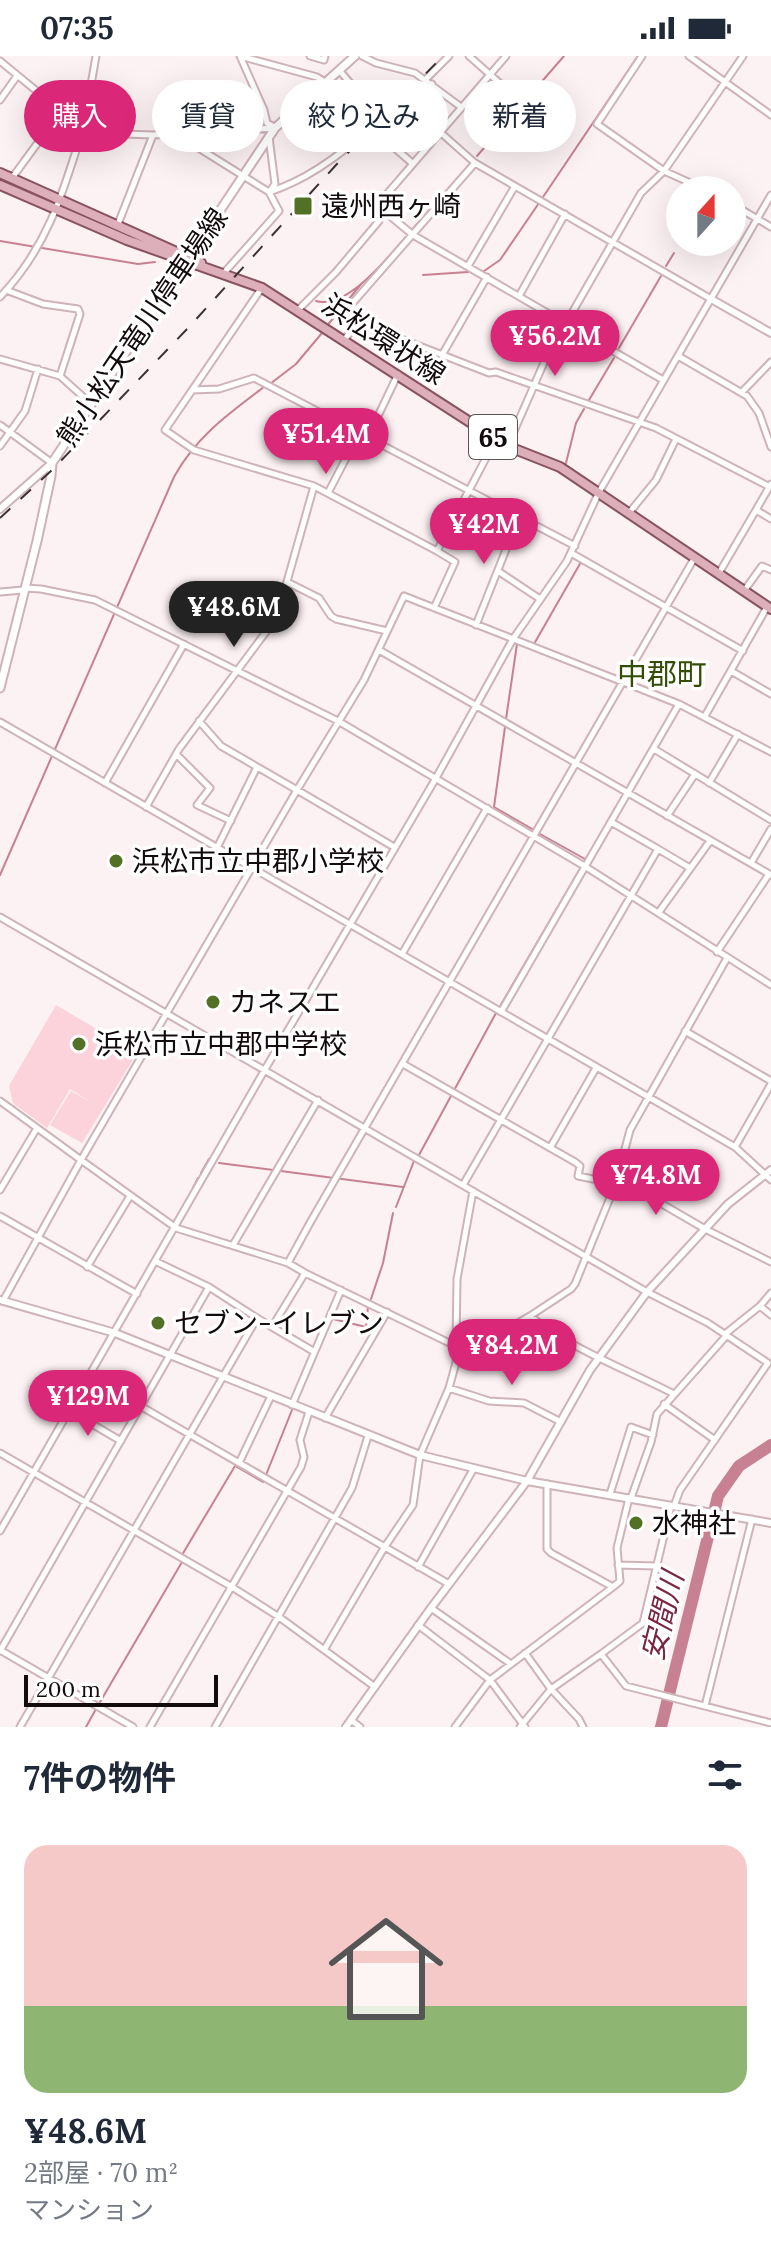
<!DOCTYPE html>
<html lang="ja">
<head>
<meta charset="utf-8">
<style>
  :root { --surface:#fff; --page:#f6f6f7; --text:#1f2937; --muted:#747a83; --accent:#db2777 }
  body { margin:0; font-family:Lora,"Noto Sans JP",serif; background:var(--page); color:var(--text); height:100vh; display:flex; flex-direction:column; font-size:30px; white-space:nowrap }
  * { box-sizing:border-box; margin:0 }
  p { font-size:26px; color:var(--muted) }
  .icon { flex:none; width:44px; height:44px; fill:none; stroke:currentColor; stroke-width:2; stroke-linecap:round; stroke-linejoin:round }
  .map { position:relative; height:1671px; overflow:hidden }
  .details { display:flex; flex-direction:column; background:var(--surface); flex:1 }
  .details>* { flex:none }
  .guide { position:absolute; left:24px; top:24px; width:724px; height:72px; display:flex; gap:16px }
  .needle { width:52px; rotate:21deg }
  .tools { position:absolute; left:666px; top:120px; display:grid; gap:16px }
  .tools a { display:grid; place-items:center; width:80px; height:80px; border-radius:50%; background:var(--surface); box-shadow:0 8px 32px #0002; font-size:40px }
  .scale { position:absolute; left:24px; bottom:20px; width:194px; box-sizing:border-box; padding-left:8px; border:4px solid #140b0d; border-top:0; font-size:22px; line-height:28px; white-space:nowrap; color:#140b0d; -webkit-text-stroke:6px #fff; paint-order:stroke }
  .price { position:absolute; translate:-50% -68px; padding:0 18px; border-radius:28px; background:var(--accent); color:#fff; font-size:26px; line-height:52px; filter:drop-shadow(0 2px 4px #0008) }
  .price::after { content:''; position:absolute; left:50%; top:48px; width:24px; height:18px; margin-left:-12px; background:inherit; clip-path:polygon(0 0,100% 0,50% 100%) }
  .price.selected { background:#222; color:#fff }
  ul { padding:0; list-style:none }
  li { display:grid; align-content:center; gap:16px; height:424px; padding:0 24px }
  li span { display:grid; place-items:center; height:248px; border-radius:24px; color:#555 }
  li>.icon { margin-inline-start:auto }
  span .icon { width:144px; height:144px; fill:#fffc; stroke-width:1 }
  li b { font-size:34px }
  h2 { display:flex; justify-content:space-between; align-items:center; height:96px; padding:0 24px; font-size:34px }
  .tag { padding:0 28px; border-radius:36px; background:var(--surface); box-shadow:0 8px 32px #0002; font-size:28px; line-height:72px }
  .tag.selected { background:var(--accent); color:#fff }
  .status { display:flex; justify-content:space-between; align-items:center; height:56px; padding:0 40px; background:var(--surface); direction:ltr }
  .status svg { height:22px; fill:currentColor }
  .map>svg:first-child { display:block }
  .green { fill:#fcd2db }
  .lines { fill:none; stroke-linecap:round; stroke-linejoin:round }
  .stream { stroke:#c78192; stroke-width:2 }
  .river { stroke:#c78192; stroke-width:12 }
  .minor-casing { stroke:#ceb3b9; stroke-width:9 }
  .tertiary-casing { stroke:#ceb3b9; stroke-width:10 }
  .secondary-casing { stroke:#ceb3b9; stroke-width:11 }
  .primary-casing { stroke:#885260; stroke-width:12 }
  .minor { stroke:#fff; stroke-width:5 }
  .tertiary { stroke:#fff; stroke-width:6 }
  .secondary { stroke:#fff; stroke-width:7 }
  .primary { stroke:#ddafba; stroke-width:8 }
  .rail { stroke:#3b3133; stroke-width:2; stroke-dasharray:14 14; stroke-linecap:butt }
  .poi-dot { fill:#527127; stroke:#fff; stroke-width:3 }
  .labels { text-anchor:middle; dominant-baseline:central; stroke-width:7; stroke-linejoin:round; paint-order:stroke }
  .shield { fill:#fff; stroke:#5a5456; stroke-width:2 }
  .shield-label { font-size:26px; font-weight:bold; fill:#140b0d }
  .poi-label { font-size:28px; fill:#140b0d; stroke:#fff; text-anchor:start }
  .street-label { font-size:28px; fill:#140b0d; stroke:#fff }
  .neighbourhood-label { font-size:30px; fill:#334e04; stroke:#fff }
  .water-label { font-size:30px; font-style:italic; fill:#7a2642; stroke:#fff }
</style>
</head>
<body>
<div class="status"><b>07:35</b><svg viewBox="0 0 49 12"><path d="M0 12V9h3v3zM5 12V6h3v6zM10 12V3h3v9zM15 12V0h3v12zM26 1h20v11H26zM47 4h2v5h-2z"/></svg></div>
<div class="map">
<svg width="771" height="1671" viewBox="0 0 771 1671">
  <rect width="100%" height="100%" fill="#fcf1f3"/>
  <path class="green" d="M56,949L137,997L82,1087L50,1069L71,1035L94,1048L70,1033L47,1072L13,1047L9,1030Z"/>
  <g class="lines">
    <path class="stream" d="M477,100L564,0
      M543,141L638,0
      M411,175L470,108
      M0,185L138,208L155,206
      M666,210L674,197
      M484,215L500,204L539,147
      M423,219L468,216
      M316,245C347,254 387,202 406,181
      M326,271L362,227
      M619,292L661,220
      M270,328L296,308L322,277
      M589,344L614,302
      M566,407L576,367L584,353
      M534,588L581,506
      M506,663L517,588
      M505,671L494,751L534,774
      M540,778L585,803
      M0,819L174,421C196,381 228,358 264,331
      M499,952L580,813
      M419,1099L496,957
      M219,1107L403,1131
      M201,1117L209,1103
      M193,1132L198,1122
      M396,1151L414,1105
      M371,1243L383,1207L393,1157
      M329,1262L366,1271L368,1251
      M237,1411L263,1426
      M266,1419L292,1354
      M182,1499L235,1410
      M100,1646L182,1506
      M86,1671L96,1653"/>
    <path class="river" d="M661,1671L718,1440L739,1410L771,1389"/>
    <defs>
      <path id="minor" d="M96,0L84,69L123,78L153,79L275,72
        M240,0L317,21L325,26
        M240,0L264,54L267,67L274,71
        M310,0L324,4L325,0
        M362,0L376,7L415,17L461,51
        M469,0L538,61
        M642,0L597,68L664,115L706,134
        M689,0L771,59
        M0,5L61,55L84,69C64,134 48,191 0,241
        M339,14L356,34L359,54L371,71L412,107
        M426,23L449,0
        M0,44L17,20
        M296,53L319,80L359,54
        M440,76L475,107L711,243
        M176,78L269,136L279,155L223,218
        M269,81L275,128L270,135
        M383,81L432,28
        M12,122L61,55
        M269,136C307,124 342,98 371,71
        M732,148L771,171
        M384,155L413,179L663,324
        M118,168L153,79
        M468,210L515,130
        M261,233L165,374L194,394L314,430L437,495
        M6,234L43,248L78,253L80,258L60,320
        M519,240L565,158
        M298,254L336,216L379,165L387,138L506,0
        M343,258L475,107
        M345,283L354,271L373,272L489,317L496,316L656,372L770,431
        M442,299L487,221
        M678,300L747,340L759,357L771,391
        M0,303L60,320L91,348
        M192,334L219,333L254,322L575,490
        M742,336L771,306
        M0,369L52,407
        M368,381L398,318
        M508,389L546,302L641,137L664,115L743,0
        M0,390L25,355L38,313
        M771,428L756,454L771,463
        M328,437L359,377
        M629,457L656,424L676,383
        M571,497L743,595
        M498,515L540,543
        M719,517L756,454
        M287,526L319,542L331,560L336,563L387,575
        M25,532L41,533L95,544L338,665L586,811L771,929
        M744,535L762,510L771,514
        M0,536L23,534
        M434,552L455,506L437,495L496,383
        M476,569L519,461
        M379,594L771,819
        M731,615L771,638
        M705,660L767,551
        M199,665L221,690L297,734L364,624L404,540L679,648L771,696
        M0,666L735,1091L771,1124
        M654,693L771,764
        M176,698L210,732L197,749L231,765
        M105,727L184,588
        M709,727L738,678
        M146,751L179,693L277,561L314,430
        M667,760L695,718
        M611,766L658,793
        M217,792L257,711
        M751,807L771,773
        M659,856L710,785
        M0,861L647,1236L708,1267L768,1307L680,1434L674,1450
        M717,896L769,818
        M402,898L487,752
        M501,956L679,648
        M685,975L771,1025
        M403,1008L575,1106L580,1110L578,1120L633,1131L705,1173L771,1206
        M0,1045L81,1104L297,734L394,791
        M735,1091L771,1028
        M550,1092L596,1012
        M463,1129L658,793L690,812
        M0,1134L37,1072
        M0,1160L137,1238
        M233,1189L318,1044
        M157,1206L209,1231L257,1262
        M87,1211L130,1140
        M305,1217L468,1296L530,1260L571,1233L575,1228L616,1127L630,1074L727,902
        M3,1245L81,1104L176,1172L288,1207
        M760,1250L771,1259
        M530,1260C573,1294 626,1313 674,1338
        M272,1271L313,1295
        M725,1278L760,1250L771,1237
        M456,1290L457,1223L473,1135
        M90,1321L449,1528
        M449,1332L489,1345L524,1347L561,1366
        M664,1348L715,1384
        M292,1349L341,1234
        M70,1355L121,1385
        M325,1362L387,1256
        M0,1397L232,1531L279,1561L375,1631
        M239,1407L271,1340
        M610,1438L631,1371L653,1379
        M631,1442L651,1386L657,1358L727,1279
        M0,1475L264,1015L436,722L513,583L567,505L599,436L771,139
        M618,1509L656,1510
        M418,1511L474,1412
        M613,1531L620,1525L617,1492L629,1442
        M431,1552L511,1608
        M418,1569L490,1624L525,1671
        M0,1594L133,1671
        M324,1594L384,1492L413,1449L420,1399L449,1332L460,1292
        M0,1595L209,1231
        M525,1597L551,1633L579,1663L583,1671
        M601,1598L643,1567L671,1450
        M705,1650L752,1463
        M351,1664L360,1671
        M20,1671L257,1262L272,1271L305,1217L288,1207L311,1165L695,501
        M150,1671L301,1411L304,1401L300,1384L309,1356
        M215,1671L352,1432L368,1380
        M455,1671L490,1624L613,1531L551,1497L547,1493V1428
        M520,1671L551,1633L601,1598L626,1630L771,1667"/>
      <path id="tertiary" d="M711,243L771,277
        M0,453L52,407
        M0,1244L115,1277L420,1399L527,1425L771,1467
        M346,1671L431,1552L527,1425L590,1314L647,1236L728,1148L771,1114"/>
      <path id="secondary" d="M0,632L37,485L51,420L52,407L275,72L355,0"/>
      <path id="primary" d="M0,117L201,207
        M0,129L127,184L262,232L507,390L560,411L771,553"/>
    </defs>
    <use href="#minor" class="minor-casing"/>
    <use href="#tertiary" class="tertiary-casing"/>
    <use href="#secondary" class="secondary-casing"/>
    <use href="#primary" class="primary-casing"/>
    <use href="#minor" class="minor"/>
    <use href="#tertiary" class="tertiary"/>
    <use href="#secondary" class="secondary"/>
    <use href="#primary" class="primary"/>
    <path class="rail" d="M0,462L52,414L189,271L336,109L443,0"/>
  </g>
  <g class="poi-dot">
    <rect x="293" y="140" width="20" height="20" rx="4"/>
    <circle cx="116" cy="805" r="8"/>
    <circle cx="213" cy="946" r="8"/>
    <circle cx="79" cy="988" r="8"/>
    <circle cx="158" cy="1267" r="8"/>
    <circle cx="636" cy="1467" r="8"/>
  </g>
  <g class="labels">
    <rect class="shield" x="469" y="359" width="48" height="44" rx="6"/>
    <g class="shield-label">
      <text x="493" y="381">65</text>
    </g>
    <g class="poi-label">
      <text x="321" y="150">遠州西ヶ崎</text>
      <text x="132" y="805">浜松市立中郡小学校</text>
      <text x="229" y="946">カネスエ</text>
      <text x="95" y="988">浜松市立中郡中学校</text>
      <text x="174" y="1267">セブン-イレブン</text>
      <text x="652" y="1467">水神社</text>
    </g>
    <g class="street-label">
      <text transform="translate(142 271) rotate(-56)">熊小松天竜川停車場線</text>
      <text transform="translate(384 283) rotate(33)">浜松環状線</text>
    </g>
    <g class="neighbourhood-label">
      <text x="662" y="618">中郡町</text>
    </g>
    <g class="water-label">
      <text transform="translate(662 1560) rotate(-76)">安間川</text>
    </g>
  </g>
</svg>
<div class="tools">
<a><svg class="needle" viewBox="-14 -14 28 28"><path d="M0-13l5 13h-10z" fill="#e53935"/><path d="M0 13l5-13h-10z" fill="#747a83"/></svg></a>
</div>
<div class="scale">200 m</div>
<b class="price" style="left:555px;top:322px">¥56.2M</b>
<b class="price" style="left:326px;top:420px">¥51.4M</b>
<b class="price" style="left:484px;top:510px">¥42M</b>
<b class="price selected" style="left:234px;top:593px">¥48.6M</b>
<b class="price" style="left:656px;top:1161px">¥74.8M</b>
<b class="price" style="left:512px;top:1331px">¥84.2M</b>
<b class="price" style="left:88px;top:1382px">¥129M</b>
<div class="guide">
<a class="tag selected">購入</a>
<a class="tag">賃貸</a>
<a class="tag">絞り込み</a>
<a class="tag">新着</a>
</div>
</div>
<section class="details">
<h2>7件の物件<svg class="icon" aria-label="filters" viewBox="0 0 24 24"><path d="M4 7h16M4 17h16"/><circle cx="9" cy="7" r="2"/><circle cx="15" cy="17" r="2"/></svg></h2>
<ul>
<li><span style="background:linear-gradient(#f6c9c9 65%,#8fb573 0)"><svg class="icon" aria-label="home" viewBox="0 0 24 24"><path d="M3 11l9-7 9 7M6 9v11h12V9"/></svg></span><div><b>¥48.6M</b><p>2部屋 · 70 m²</p><p>マンション</p></div></li>
</ul>
</section>
</body>
</html>
